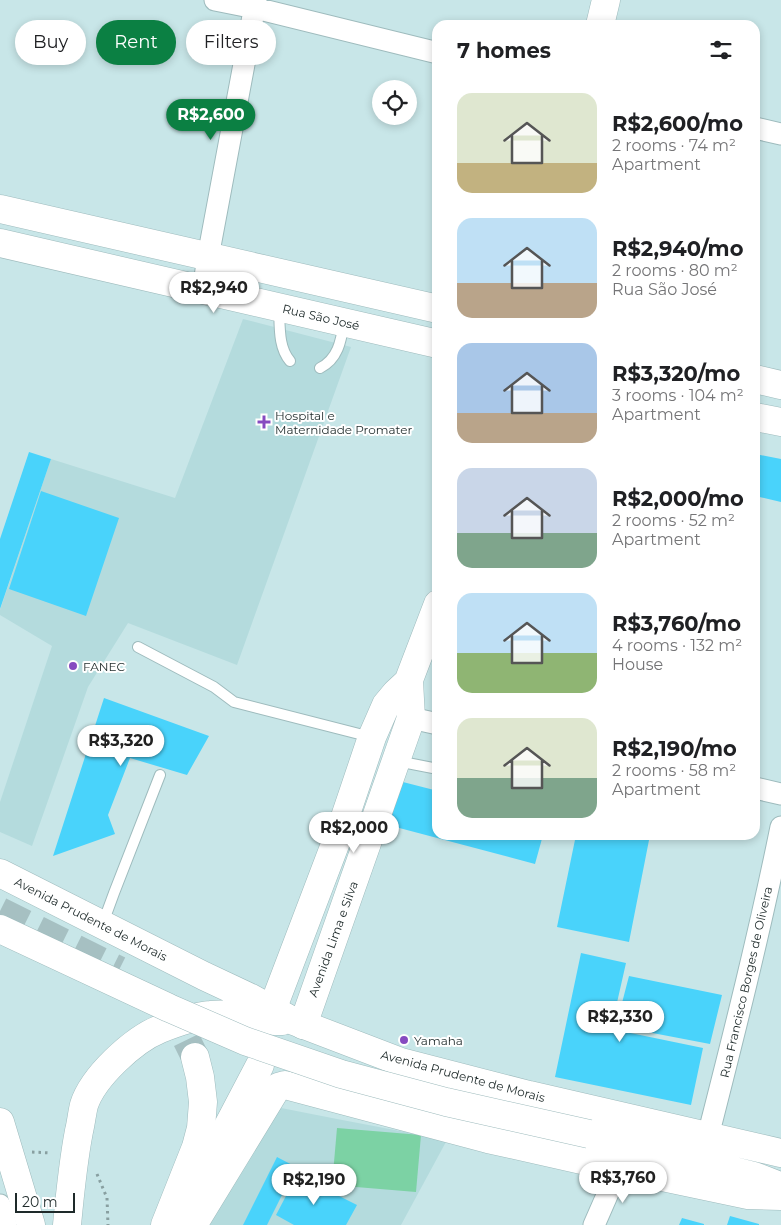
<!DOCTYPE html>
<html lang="en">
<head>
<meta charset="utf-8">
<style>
  :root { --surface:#fff; --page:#f6f6f6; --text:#202124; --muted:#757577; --accent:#0b8043 }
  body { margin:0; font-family:Montserrat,sans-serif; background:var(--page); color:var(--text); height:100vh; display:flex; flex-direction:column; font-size:19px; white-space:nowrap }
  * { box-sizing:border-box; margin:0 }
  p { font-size:16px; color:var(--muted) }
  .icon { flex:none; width:28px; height:28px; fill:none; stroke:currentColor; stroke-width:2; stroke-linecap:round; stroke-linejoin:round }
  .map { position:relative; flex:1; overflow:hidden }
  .side { position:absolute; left:432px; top:20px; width:328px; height:820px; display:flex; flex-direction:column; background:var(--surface); border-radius:15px; box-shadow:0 2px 8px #0003 }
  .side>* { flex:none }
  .top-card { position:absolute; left:15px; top:20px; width:342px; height:45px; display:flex; gap:10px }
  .tools { position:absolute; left:372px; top:80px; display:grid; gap:10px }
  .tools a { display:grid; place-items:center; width:45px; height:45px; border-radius:50%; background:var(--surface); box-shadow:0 2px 8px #0003; font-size:25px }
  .scale { position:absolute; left:15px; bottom:12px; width:60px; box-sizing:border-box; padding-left:5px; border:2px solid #1e2a2a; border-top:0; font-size:14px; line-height:18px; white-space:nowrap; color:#1e2a2a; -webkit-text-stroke:4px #fff; paint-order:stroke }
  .price { position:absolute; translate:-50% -42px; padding:0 11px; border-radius:18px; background:#fff; color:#222; font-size:16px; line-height:32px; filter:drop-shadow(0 1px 2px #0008) }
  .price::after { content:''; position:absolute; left:50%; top:30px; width:15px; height:11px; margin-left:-8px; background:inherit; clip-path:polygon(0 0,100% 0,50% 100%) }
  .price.current { background:var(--accent); color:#fff }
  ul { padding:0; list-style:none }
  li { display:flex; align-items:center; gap:15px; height:125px; padding:0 25px }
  li span { display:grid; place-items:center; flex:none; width:140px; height:100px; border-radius:15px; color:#555 }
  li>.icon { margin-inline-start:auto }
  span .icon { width:60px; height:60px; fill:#fffc; stroke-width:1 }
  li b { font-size:21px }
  h2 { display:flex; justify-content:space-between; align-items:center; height:60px; padding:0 25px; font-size:21px }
  .chip { padding:0 18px; border-radius:22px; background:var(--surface); box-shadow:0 2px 8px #0003; font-size:18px; line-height:45px }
  .chip.current { background:var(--accent); color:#fff }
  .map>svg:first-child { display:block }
  .built { fill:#b4dbdd }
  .green { fill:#7cd2a4 }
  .building { fill:#49d3fb }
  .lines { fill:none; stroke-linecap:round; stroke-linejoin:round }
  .primary-tunnel { stroke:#a6c0c2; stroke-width:28; stroke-dasharray:28 14; stroke-linecap:butt }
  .lane-casing { stroke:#9ebbbd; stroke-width:12 }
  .street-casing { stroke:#9ebbbd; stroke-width:23 }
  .secondary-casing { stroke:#9ebbbd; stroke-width:29 }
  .primary-casing { stroke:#9ebbbd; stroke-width:29 }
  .path { stroke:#889fa0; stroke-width:3; stroke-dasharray:2.5 4; stroke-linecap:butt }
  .lane { stroke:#fff; stroke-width:10 }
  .street { stroke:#fff; stroke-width:21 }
  .secondary { stroke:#fff; stroke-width:28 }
  .primary { stroke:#fff; stroke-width:28 }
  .primary-bridge-casing { stroke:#9ebbbd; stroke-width:29; stroke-linecap:butt }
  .primary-bridge { stroke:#fff; stroke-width:28 }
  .poi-dot { fill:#864ac0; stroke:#fff; stroke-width:2 }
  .labels { text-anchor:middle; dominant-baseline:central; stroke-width:4; stroke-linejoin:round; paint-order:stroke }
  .street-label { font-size:12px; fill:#1e2a2a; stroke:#fff }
  .poi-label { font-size:12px; fill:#1e2a2a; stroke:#fff; text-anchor:start }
</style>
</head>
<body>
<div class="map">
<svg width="781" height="1225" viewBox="0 0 781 1225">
  <rect width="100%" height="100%" fill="#c8e6e8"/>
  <path class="built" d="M243,319L351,347L237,665L128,623L88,687L32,846L0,832V802L52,646L0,615V610L51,459L175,498Z
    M271,1106L337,1119L447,1140L401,1225H206Z"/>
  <path class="green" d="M337,1128L421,1135L416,1192L332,1185Z"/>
  <path class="building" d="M29,452L51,459L0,609V539Z
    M755,454L781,459V502L755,496Z
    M41,491L119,518L86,616L9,589Z
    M104,698L209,736L187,775L130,758L108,815L115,834L53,856Z
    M399,781L438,791V835H543L535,864L388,825Z
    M576,835H650L629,942L557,927Z
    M581,953L626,963L611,1029L703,1048L691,1105L555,1077Z
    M629,976L722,995L710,1044L616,1026Z
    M277,1157L296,1167L267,1225H243Z
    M297,1175L357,1205L346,1225H294L276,1215Z
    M730,1216L759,1224V1225H727Z
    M682,1218L704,1224V1225H679Z"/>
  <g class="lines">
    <path class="primary-tunnel" d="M0,911L119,970
      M165,1004L177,1020L195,1057"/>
    <defs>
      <path id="lane" d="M279,308C280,326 278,347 290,361
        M320,368C338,359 341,341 344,323
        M138,647L214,687L234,702L371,737
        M397,761L438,769
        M103,923L114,893L160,775"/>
      <path id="street" d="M215,0L255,8L438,53
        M755,128L781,134
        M203,290L208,257L256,0
        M411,718L438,724
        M755,788L781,794
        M708,1136C734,1034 760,931 781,827
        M0,1205L6,1225
        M594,1225L619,1168"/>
      <path id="secondary" d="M600,25L606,0
        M0,209L438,309
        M0,243L438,344
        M755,379L781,385
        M755,417L781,422
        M402,698L438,604
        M272,1010L342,826L372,737L386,705L396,693L409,681
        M303,1025L411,718L409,681
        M176,1225L260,1065"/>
      <path id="primary" d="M0,873L204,976L251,998L291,1020L401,1062L529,1095L781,1153
        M0,1122L31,1225
        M589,1134L754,1176L780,1186
        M67,1225C70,1193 73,1162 79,1131C81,1123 82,1113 84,1105C93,1077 133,1040 160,1029C175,1023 195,1016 211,1015C235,1012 258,1022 282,1021
        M165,1225L196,1147L201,1128L203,1102L200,1077L195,1057
        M193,1225L276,1089L278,1087L285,1085L488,1139L582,1160L748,1195L781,1196"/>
    </defs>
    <use href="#lane" class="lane-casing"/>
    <use href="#street" class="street-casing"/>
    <use href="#secondary" class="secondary-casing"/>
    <use href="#primary" class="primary-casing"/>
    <path class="path" d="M32,1152L51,1153
      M97,1174L107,1198L108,1225"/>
    <use href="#lane" class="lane"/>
    <use href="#street" class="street"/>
    <use href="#secondary" class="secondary"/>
    <use href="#primary" class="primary"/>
    <defs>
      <path id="primary-bridge" d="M0,929L169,1008L245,1041L341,1074L446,1102L589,1134"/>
    </defs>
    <use href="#primary-bridge" class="primary-bridge-casing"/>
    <use href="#primary-bridge" class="primary-bridge"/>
  </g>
  <g class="poi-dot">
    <path d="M261.5 414.5h5v5h5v5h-5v5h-5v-5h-5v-5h5z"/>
    <circle cx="73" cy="666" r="5"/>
    <circle cx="404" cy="1040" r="5"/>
  </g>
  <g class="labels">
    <g class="street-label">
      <text transform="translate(321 317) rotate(13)">Rua São José</text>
      <text transform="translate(91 919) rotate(27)">Avenida Prudente de Morais</text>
      <text transform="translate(333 939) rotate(-70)">Avenida Lima e Silva</text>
      <text transform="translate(746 982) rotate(-77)">Rua Francisco Borges de Oliveira</text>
      <text transform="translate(463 1076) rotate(15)">Avenida Prudente de Morais</text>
    </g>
    <g class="poi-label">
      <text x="275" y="415">Hospital e<tspan x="275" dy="14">Maternidade Promater</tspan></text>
      <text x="83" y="666">FANEC</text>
      <text x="414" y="1040">Yamaha</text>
    </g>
  </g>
</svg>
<div class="tools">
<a><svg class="icon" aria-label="locate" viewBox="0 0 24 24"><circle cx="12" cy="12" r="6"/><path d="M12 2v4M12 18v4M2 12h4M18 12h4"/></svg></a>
</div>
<div class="scale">20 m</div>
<b class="price current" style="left:211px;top:141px">R$2,600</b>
<b class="price" style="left:214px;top:314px">R$2,940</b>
<b class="price" style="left:121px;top:767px">R$3,320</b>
<b class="price" style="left:354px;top:854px">R$2,000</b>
<b class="price" style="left:620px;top:1043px">R$2,330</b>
<b class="price" style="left:623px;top:1204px">R$3,760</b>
<b class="price" style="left:314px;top:1206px">R$2,190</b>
<div class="top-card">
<a class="chip">Buy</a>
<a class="chip current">Rent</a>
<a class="chip">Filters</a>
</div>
<section class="side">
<h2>7 homes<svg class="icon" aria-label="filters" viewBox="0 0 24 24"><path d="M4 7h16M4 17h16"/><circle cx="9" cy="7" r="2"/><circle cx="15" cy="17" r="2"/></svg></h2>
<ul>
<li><span style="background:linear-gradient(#dfe7d0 70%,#c2b280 0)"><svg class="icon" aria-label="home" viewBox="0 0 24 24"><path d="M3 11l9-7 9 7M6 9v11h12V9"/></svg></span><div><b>R$2,600/mo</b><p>2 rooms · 74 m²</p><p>Apartment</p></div></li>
<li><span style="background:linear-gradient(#bfe0f5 65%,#b9a48a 0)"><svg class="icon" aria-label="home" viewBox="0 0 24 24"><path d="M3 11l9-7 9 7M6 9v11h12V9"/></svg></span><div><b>R$2,940/mo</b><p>2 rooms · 80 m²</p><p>Rua São José</p></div></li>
<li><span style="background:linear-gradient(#a9c7e8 70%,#b9a48a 0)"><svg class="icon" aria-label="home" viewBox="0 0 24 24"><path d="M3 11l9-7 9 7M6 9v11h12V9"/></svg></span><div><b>R$3,320/mo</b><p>3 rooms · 104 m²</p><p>Apartment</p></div></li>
<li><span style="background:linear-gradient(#c9d6e8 65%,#7fa58c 0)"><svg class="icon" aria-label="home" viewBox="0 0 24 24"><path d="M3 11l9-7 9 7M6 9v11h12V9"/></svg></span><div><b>R$2,000/mo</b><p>2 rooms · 52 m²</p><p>Apartment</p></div></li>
<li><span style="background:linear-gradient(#bfe0f5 60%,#8fb573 0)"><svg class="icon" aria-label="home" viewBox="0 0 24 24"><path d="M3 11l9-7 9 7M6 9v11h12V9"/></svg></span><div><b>R$3,760/mo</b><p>4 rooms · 132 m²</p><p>House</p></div></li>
<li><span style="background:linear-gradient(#dfe7d0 60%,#7fa58c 0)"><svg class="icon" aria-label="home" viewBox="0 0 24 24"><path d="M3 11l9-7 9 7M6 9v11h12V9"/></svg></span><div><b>R$2,190/mo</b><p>2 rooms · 58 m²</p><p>Apartment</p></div></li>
</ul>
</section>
</div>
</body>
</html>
